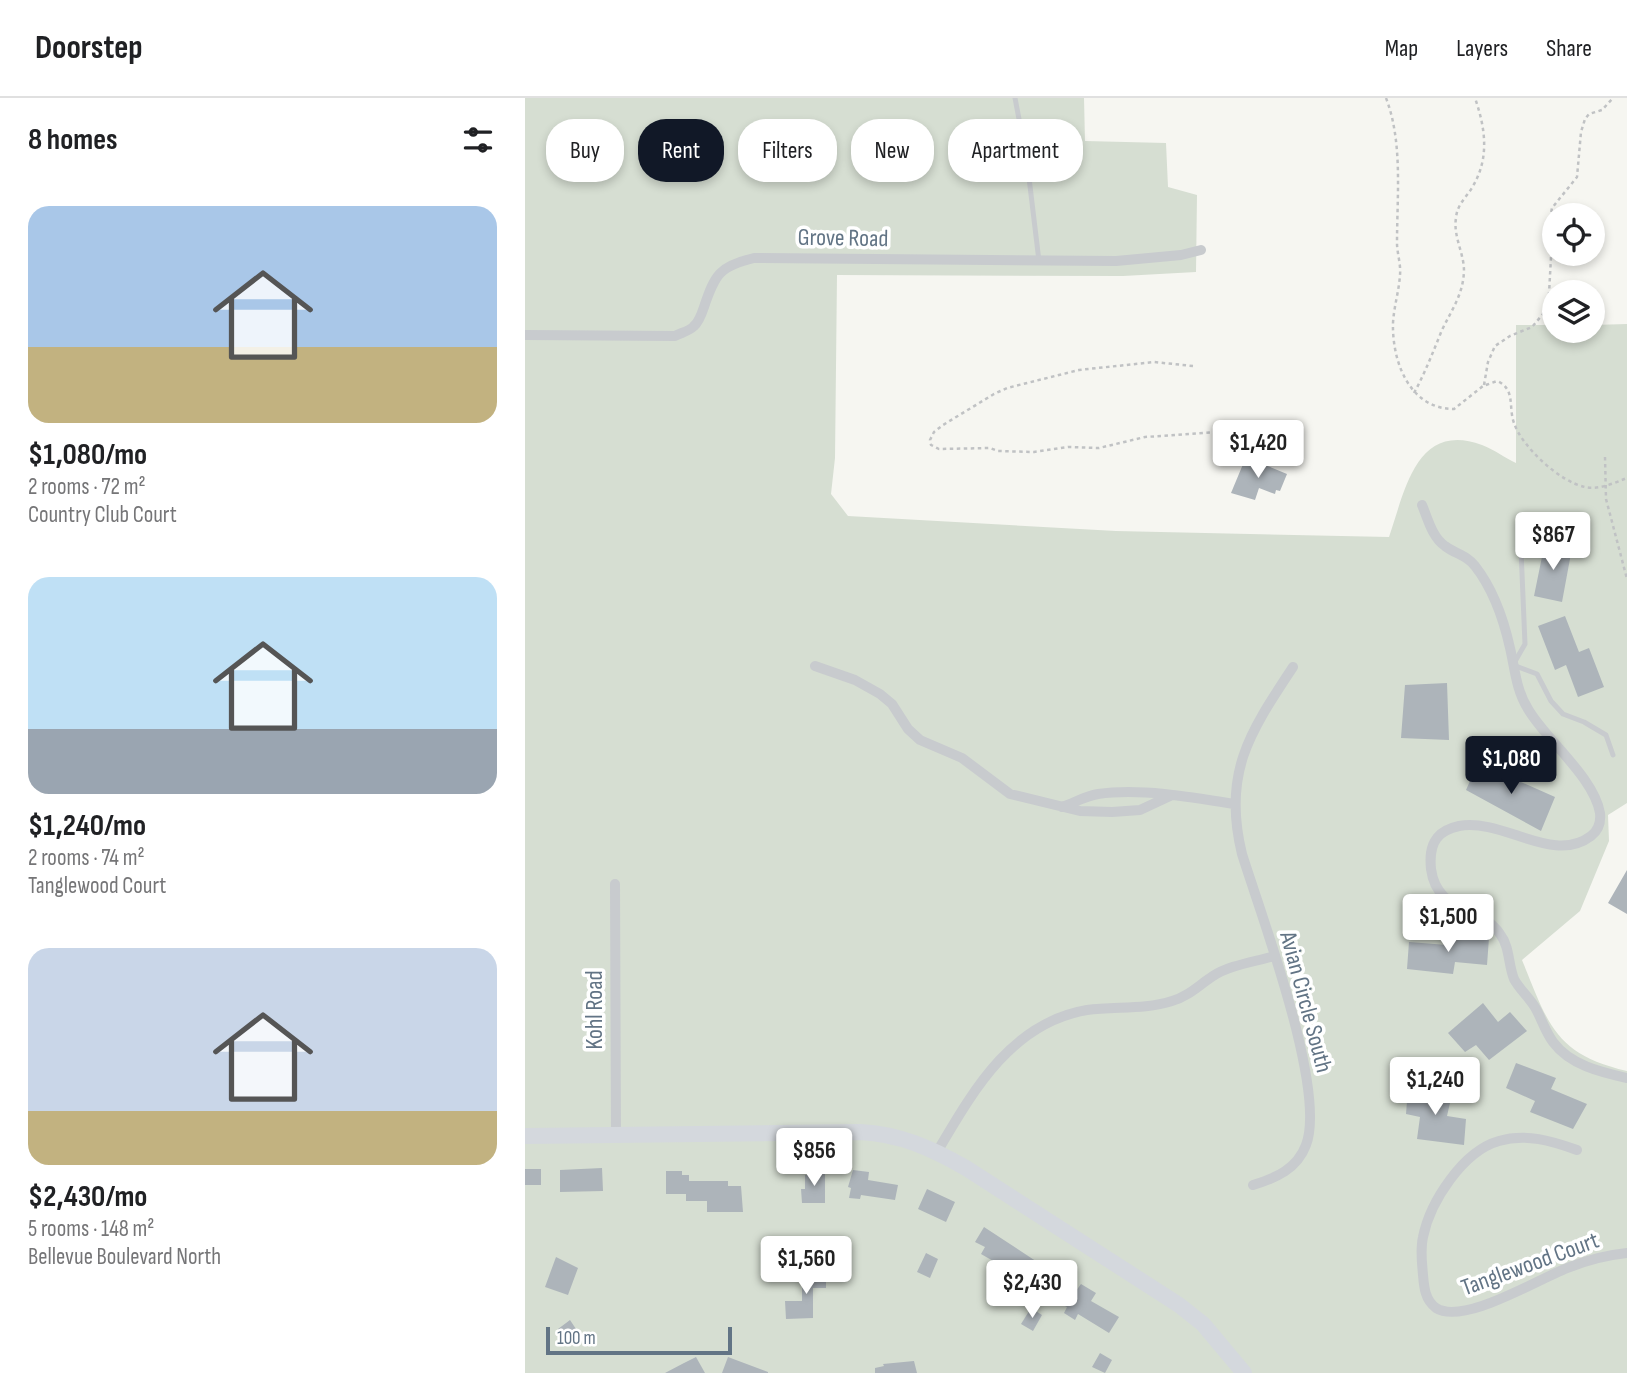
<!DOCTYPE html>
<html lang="en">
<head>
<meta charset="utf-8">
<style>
  :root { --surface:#fff; --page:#f6f6f6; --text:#202124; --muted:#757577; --line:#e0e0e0; --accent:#111827 }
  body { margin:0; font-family:"Sofia Sans Condensed",sans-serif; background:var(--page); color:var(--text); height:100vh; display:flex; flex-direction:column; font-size:26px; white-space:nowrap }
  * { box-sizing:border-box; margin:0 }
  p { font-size:23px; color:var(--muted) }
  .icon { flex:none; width:38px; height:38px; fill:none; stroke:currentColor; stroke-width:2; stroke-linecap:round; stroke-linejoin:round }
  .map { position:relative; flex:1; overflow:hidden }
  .side { display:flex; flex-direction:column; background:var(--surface); width:525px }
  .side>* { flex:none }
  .top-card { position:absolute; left:21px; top:21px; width:665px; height:63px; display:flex; gap:14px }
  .controls { position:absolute; left:1017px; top:105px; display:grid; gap:14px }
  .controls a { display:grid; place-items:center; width:63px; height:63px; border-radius:50%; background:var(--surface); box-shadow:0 4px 10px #0003; font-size:35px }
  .scale { position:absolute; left:21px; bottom:18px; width:186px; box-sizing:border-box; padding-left:7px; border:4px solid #627485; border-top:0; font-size:19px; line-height:24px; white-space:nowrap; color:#627485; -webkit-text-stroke:5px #fff; paint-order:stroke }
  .price { position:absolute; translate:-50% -60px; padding:0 16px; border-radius:7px; background:#fff; color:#222; font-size:23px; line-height:46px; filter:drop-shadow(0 2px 4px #0008) }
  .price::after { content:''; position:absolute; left:50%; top:42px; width:21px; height:16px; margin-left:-10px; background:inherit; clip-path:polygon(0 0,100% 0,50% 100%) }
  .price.active { background:var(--accent); color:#fff }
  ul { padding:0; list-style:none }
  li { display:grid; align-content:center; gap:14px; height:371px; padding:0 28px }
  li span { display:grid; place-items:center; height:217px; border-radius:21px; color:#555 }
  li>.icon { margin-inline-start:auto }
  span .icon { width:126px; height:126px; fill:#fffc; stroke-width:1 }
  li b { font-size:30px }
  h2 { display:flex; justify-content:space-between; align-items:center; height:84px; padding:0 28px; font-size:30px }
  .chip { padding:0 24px; border-radius:28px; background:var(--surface); box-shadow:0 4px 10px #0003; font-size:24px; line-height:63px }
  .chip.active { background:var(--accent); color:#fff }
  header { display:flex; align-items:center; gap:42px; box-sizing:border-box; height:98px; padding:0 35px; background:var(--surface); border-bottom:2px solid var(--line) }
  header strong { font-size:33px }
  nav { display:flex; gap:38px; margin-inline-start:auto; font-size:24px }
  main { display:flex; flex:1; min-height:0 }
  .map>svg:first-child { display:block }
  .green { fill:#d6ded2 }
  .building { fill:#adb4ba }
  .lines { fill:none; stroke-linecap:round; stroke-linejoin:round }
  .path { stroke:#c0c2c4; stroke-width:2.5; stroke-dasharray:3.5 3.5; stroke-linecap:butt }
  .lane { stroke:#c8cbce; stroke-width:5 }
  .street { stroke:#c8cbce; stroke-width:10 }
  .secondary { stroke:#d4d8dd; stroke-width:16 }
  .labels { text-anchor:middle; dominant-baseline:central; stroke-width:7; stroke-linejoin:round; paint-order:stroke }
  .street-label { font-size:24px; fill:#627485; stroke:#fff }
</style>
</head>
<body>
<header>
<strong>Doorstep</strong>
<nav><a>Map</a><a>Layers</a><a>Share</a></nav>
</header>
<main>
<section class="side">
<h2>8 homes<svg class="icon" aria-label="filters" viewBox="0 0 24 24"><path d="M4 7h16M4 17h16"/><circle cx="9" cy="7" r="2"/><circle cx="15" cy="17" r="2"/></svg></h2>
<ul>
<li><span style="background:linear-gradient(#a9c7e8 65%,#c2b280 0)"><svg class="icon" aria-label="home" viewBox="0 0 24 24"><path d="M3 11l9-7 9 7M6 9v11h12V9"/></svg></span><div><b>$1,080/mo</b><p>2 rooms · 72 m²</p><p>Country Club Court</p></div></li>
<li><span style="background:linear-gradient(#bfe0f5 70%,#9aa5b1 0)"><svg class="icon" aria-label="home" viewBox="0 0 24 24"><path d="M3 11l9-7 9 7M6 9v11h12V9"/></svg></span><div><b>$1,240/mo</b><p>2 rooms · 74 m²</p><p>Tanglewood Court</p></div></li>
<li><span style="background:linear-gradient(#c9d6e8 75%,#c2b280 0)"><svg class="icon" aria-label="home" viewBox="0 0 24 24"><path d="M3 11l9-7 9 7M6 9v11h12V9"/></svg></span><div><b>$2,430/mo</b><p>5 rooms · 148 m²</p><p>Bellevue Boulevard North</p></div></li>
</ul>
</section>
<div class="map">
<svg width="1102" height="1275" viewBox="0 0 1102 1275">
  <rect width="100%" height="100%" fill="#f6f6f1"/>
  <path class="green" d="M0,0H559L560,43L641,45L643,89L672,97L671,174L598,178L312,177L310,360L306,396L323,418L591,433L864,439C880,393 891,323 957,347C970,352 980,360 991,365V227H1029V233H1068V227L1102,226V705L1083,717L1084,743L1055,813L997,862C1023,925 1029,956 1102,973V1275H0Z"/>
  <path class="building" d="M721,359L762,376L755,393L751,392L750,396L734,390L730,402L706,395Z
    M1020,444L1047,450L1037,504L1009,498Z
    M1040,518L1054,554L1064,550L1079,589L1053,599L1041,567L1030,572L1013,528Z
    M922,585L924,642L876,640L880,587Z
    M953,665L1030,699L1016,733L941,692Z
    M1102,772V816L1083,805Z
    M923,837L964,840L962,867L930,864L928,876L882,871L884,844L922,847Z
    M958,905L973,924L985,914L1002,933L964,962L951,947L940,954L923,935Z
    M991,965L1031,980L1026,991L1062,1006L1048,1031L1005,1014L1010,1003L981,990Z
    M883,990L927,996L922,1018L941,1021L939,1047L892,1041L895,1019L881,1016Z
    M77,1070L78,1093L35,1094V1072Z
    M0,1071H16V1087H0Z
    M328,1072L344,1074L343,1082L373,1087L370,1102L336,1097L335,1101L324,1100L326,1090L323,1089Z
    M141,1073H157V1077H164V1083H203V1088H216L218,1114H182V1103H161V1096H141Z
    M286,1073H300V1105H277L276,1091H280V1077H286Z
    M402,1091L430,1104L421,1124L393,1111Z
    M459,1129L532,1177L515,1207L482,1187L489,1175L456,1156L460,1149L450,1144Z
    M401,1155L413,1161L405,1180L392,1174Z
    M31,1159L53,1170L43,1197L20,1189Z
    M277,1173H301V1190H288V1220L261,1221L260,1203H277Z
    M556,1186L571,1195L566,1203L594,1219L584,1235L553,1216L550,1222L539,1215L542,1209L540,1208Z
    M506,1210L517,1217L508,1233L496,1226Z
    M45,1222L55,1237L43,1246L33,1231Z
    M575,1255L587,1262L580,1275L567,1269Z
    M171,1259L180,1275H140L159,1265Z
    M203,1259L243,1274V1275H197Z
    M389,1263L392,1275H350V1270L359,1268L358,1266Z"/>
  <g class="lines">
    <path class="path" d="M861,0C878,44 872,98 872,145C872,155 876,166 875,177C874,193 869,208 868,225C867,263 884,311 929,311L958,288L972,283C991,291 983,309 989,325C997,349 1035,384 1060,389C1074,392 1089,385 1102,380
      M668,268L629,264L554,272L482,290L469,296L418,327L409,334L405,342L406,347L414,351L465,350L473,353L509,354L543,349L574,350L620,339L693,334
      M959,287L963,264L970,248L985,238L1007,229L1018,216L1024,196L1026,159L1023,131L1027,110L1052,79L1056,34L1060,21L1064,16L1077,12L1088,0
      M889,295C900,275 908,254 917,232C927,211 938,197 939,173C939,155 928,138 931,120C932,106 942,99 948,88C965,59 960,29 950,0
      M1080,359L1081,401L1102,481"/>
    <path class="lane" d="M490,0L502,63L514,163
      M996,452L1000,546L988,567L1012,576L1026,603L1038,616L1059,624L1081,637L1088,657"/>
    <path class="street" d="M0,237L150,238C155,235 165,233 169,228C174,224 177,215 179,209C190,176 195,168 229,160L591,163L656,157L676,152
      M897,407C903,421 907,439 920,448C930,456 942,457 950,468C968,491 979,523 985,550C990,571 991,592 1003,611C1020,641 1069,679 1075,715C1076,724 1074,732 1066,738C1028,767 979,720 934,728C925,730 917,733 912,740C905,749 905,760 906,771C912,816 954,805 975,836C985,849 983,866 989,881C994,891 1005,900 1011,911C1017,922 1020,933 1028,944C1045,967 1075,974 1102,980
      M290,568L330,582L355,596L367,606L383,631L395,642L437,660L485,696L555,713L587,714L615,712L645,698
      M537,709C549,705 560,698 573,696C615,690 667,699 709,706
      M90,786L91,1038
      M1052,1052C1027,1043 1001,1035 974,1043C938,1053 905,1104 898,1139C895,1152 897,1164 898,1177C899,1189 900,1202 911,1210C939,1228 1016,1179 1045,1169C1063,1162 1083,1157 1102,1155
      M412,1054C448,993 486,925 562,912C591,908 619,912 647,903C664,898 674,887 688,878C705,867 729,864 749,858
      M728,1087C751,1080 772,1071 781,1047C802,992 736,817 717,756C697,675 725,634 768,569"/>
    <path class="secondary" d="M0,1038L335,1034C375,1036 406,1050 441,1070L654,1207L678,1226L719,1275"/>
  </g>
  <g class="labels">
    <g class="street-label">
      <text transform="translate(318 140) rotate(1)">Grove Road</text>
      <text transform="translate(781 904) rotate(75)">Avian Circle South</text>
      <text transform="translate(69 912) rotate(-90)">Kohl Road</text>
      <text transform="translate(1005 1166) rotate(-20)">Tanglewood Court</text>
    </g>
  </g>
</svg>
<div class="controls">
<a><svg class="icon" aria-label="locate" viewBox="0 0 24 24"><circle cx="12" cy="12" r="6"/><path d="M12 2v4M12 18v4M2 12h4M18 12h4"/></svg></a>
<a><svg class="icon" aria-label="layers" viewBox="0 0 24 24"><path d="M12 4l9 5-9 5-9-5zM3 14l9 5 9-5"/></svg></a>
</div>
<div class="scale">100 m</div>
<b class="price" style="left:733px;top:382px">$1,420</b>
<b class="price" style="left:1028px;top:474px">$867</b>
<b class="price active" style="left:986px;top:698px">$1,080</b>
<b class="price" style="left:923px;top:856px">$1,500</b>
<b class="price" style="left:910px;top:1019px">$1,240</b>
<b class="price" style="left:289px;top:1090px">$856</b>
<b class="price" style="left:281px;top:1198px">$1,560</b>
<b class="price" style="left:507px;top:1222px">$2,430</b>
<div class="top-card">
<a class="chip">Buy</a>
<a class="chip active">Rent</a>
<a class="chip">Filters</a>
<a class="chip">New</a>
<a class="chip">Apartment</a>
</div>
</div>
</main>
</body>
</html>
